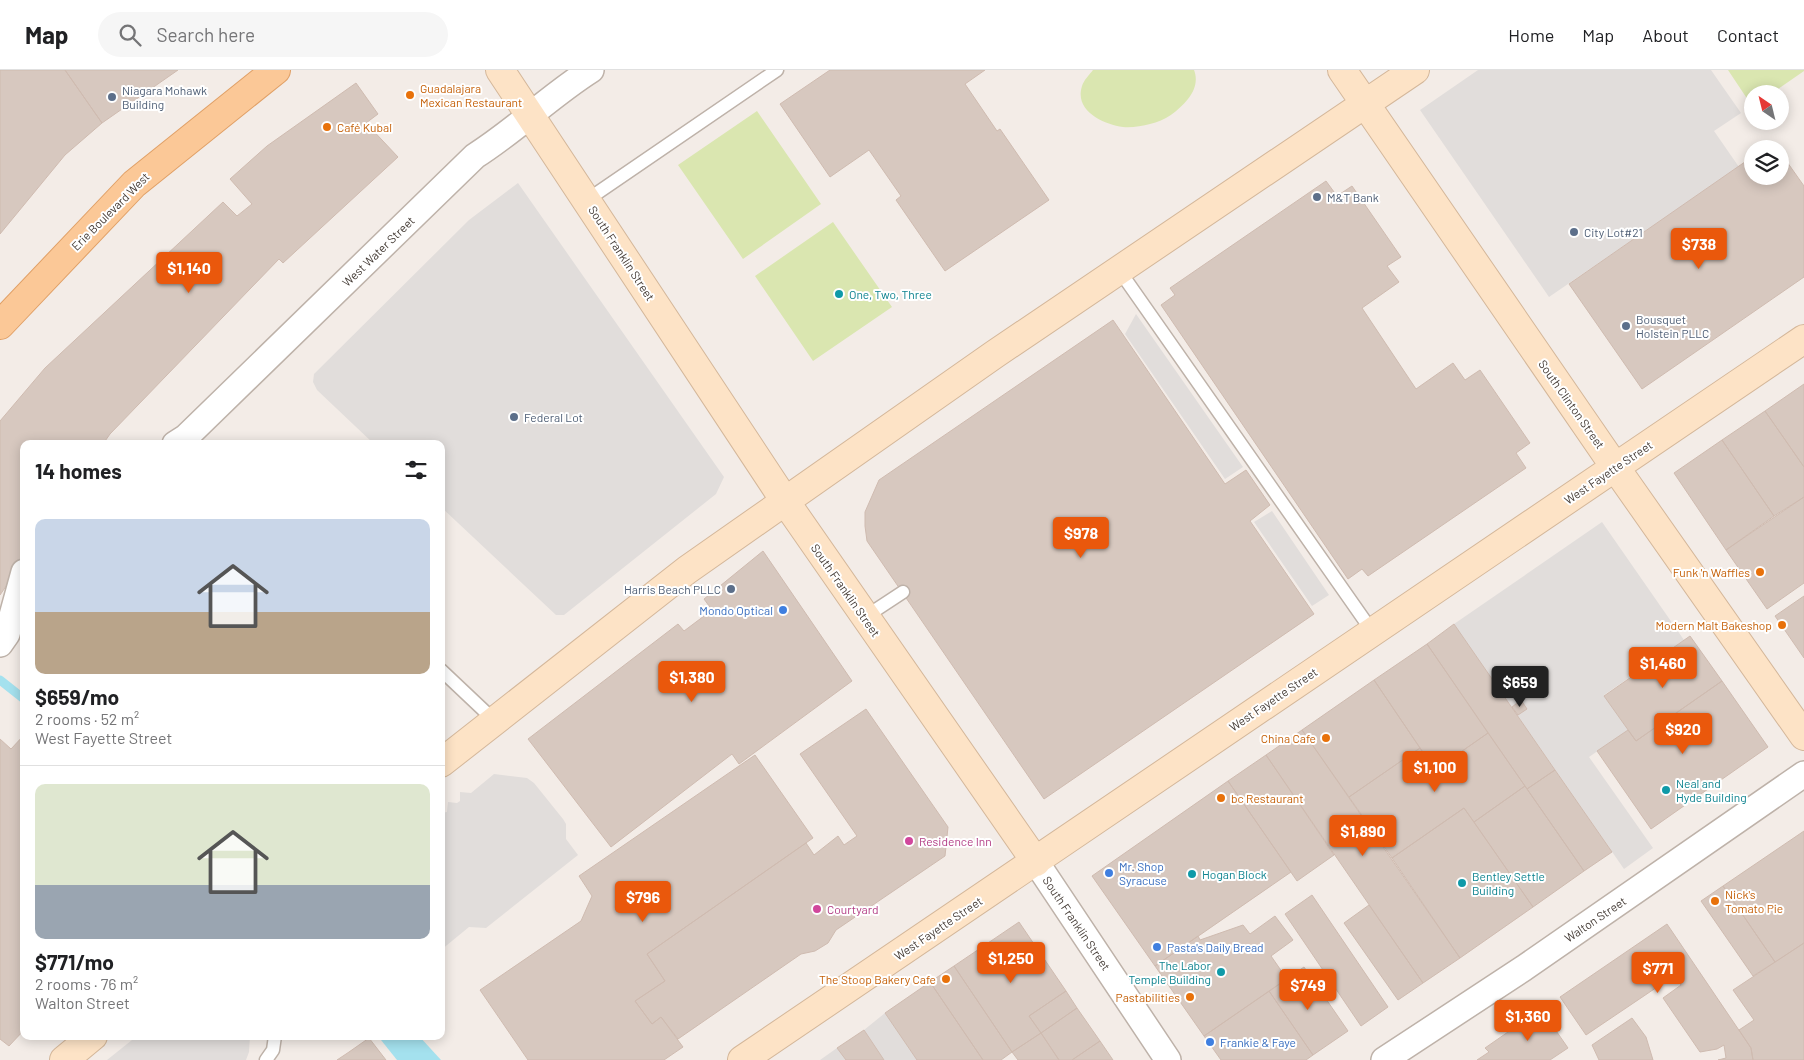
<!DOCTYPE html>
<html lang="en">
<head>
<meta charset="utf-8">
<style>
  :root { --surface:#fff; --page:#f6f6f6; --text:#202124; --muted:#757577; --line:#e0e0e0; --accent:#ea580c }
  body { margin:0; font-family:Barlow,sans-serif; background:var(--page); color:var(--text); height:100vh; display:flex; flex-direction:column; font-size:19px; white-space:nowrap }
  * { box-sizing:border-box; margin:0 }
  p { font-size:16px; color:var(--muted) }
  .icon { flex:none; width:28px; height:28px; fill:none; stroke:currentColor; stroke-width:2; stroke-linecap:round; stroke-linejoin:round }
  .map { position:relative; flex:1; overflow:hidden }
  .side { position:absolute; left:20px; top:370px; width:425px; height:600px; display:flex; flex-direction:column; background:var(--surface); border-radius:10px; box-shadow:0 2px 12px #0003 }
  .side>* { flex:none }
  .needle { width:32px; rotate:325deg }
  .buttons { position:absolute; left:1744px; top:15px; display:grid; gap:10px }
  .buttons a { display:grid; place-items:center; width:45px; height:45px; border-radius:50%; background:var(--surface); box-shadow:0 2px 12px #0003; font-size:25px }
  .price { position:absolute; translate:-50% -42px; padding:0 11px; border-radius:5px; background:var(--accent); color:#fff; font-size:16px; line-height:32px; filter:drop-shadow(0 1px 2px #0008) }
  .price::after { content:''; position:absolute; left:50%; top:30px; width:15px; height:11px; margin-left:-8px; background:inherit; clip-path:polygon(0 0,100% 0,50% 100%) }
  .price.active { background:#222; color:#fff }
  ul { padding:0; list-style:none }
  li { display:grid; align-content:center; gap:10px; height:265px; padding:0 15px }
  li+li { border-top:1px solid var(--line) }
  li span { display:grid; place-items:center; height:155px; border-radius:10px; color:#555 }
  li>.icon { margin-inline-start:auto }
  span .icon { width:90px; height:90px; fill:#fffc; stroke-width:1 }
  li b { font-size:21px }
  h2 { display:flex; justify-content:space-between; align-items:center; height:60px; padding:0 15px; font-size:21px }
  header { display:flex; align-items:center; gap:30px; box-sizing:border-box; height:70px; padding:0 25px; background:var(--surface); border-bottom:1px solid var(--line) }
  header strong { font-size:24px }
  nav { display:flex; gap:28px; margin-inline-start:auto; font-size:18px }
  .search { width:350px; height:45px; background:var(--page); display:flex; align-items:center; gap:12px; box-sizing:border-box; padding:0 18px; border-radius:28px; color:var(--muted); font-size:19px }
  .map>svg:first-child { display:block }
  .green { fill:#dae6b0 }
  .parking { fill:#e1dddb }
  .water { fill:#a4e1ee }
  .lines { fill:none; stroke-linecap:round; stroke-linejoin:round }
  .stream { stroke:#a4e1ee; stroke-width:9 }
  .building { fill:#d7c8bf; stroke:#cfbbb0 }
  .lane-casing { stroke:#beb2a9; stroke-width:15 }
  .street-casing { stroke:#beb2a9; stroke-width:28 }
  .secondary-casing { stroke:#d4b79a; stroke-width:30 }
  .primary-casing { stroke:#e0a067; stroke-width:30 }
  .lane { stroke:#fff; stroke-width:12 }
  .street { stroke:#fff; stroke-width:25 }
  .secondary { stroke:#fde3c6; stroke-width:28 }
  .primary { stroke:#fbc897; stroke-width:28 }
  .food-dot { fill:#e8710a; stroke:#fff; stroke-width:2 }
  .service-dot { fill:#5c6f8a; stroke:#fff; stroke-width:2 }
  .culture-dot { fill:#0f9aa8; stroke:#fff; stroke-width:2 }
  .shop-dot { fill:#3f7fe0; stroke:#fff; stroke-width:2 }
  .hotel-dot { fill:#d1479c; stroke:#fff; stroke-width:2 }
  .labels { text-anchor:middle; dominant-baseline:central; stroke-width:4; stroke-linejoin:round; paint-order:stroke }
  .food-label { font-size:12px; fill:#c56008; stroke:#fff; text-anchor:end }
  .service-label { font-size:12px; fill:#4e5e75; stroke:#fff; text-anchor:start }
  .street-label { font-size:12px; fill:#453c36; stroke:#fff }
  .culture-label { font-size:12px; fill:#0d838f; stroke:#fff; text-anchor:start }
  .shop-label { font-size:12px; fill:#366cbe; stroke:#fff; text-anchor:start }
  .hotel-label { font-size:12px; fill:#b23c85; stroke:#fff; text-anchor:start }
</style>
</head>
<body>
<header>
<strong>Map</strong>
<div class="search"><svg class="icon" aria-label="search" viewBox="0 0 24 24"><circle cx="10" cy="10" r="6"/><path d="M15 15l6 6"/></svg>Search here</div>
<nav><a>Home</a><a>Map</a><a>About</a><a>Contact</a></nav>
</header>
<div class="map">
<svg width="1804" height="990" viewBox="0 0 1804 990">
  <rect width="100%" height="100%" fill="#f3ece7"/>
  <path class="green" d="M1093,0H1194C1198,10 1195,20 1188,29C1178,41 1165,51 1150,54C1142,56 1131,58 1123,57C1103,54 1074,41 1082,16C1084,10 1089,5 1093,0Z
    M1728,0H1804V1L1771,24H1752V36Z
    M757,41L821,134L743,189L678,95Z
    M833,152L892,237L813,291L755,206Z"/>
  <path class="parking" d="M1478,0H1711L1741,43L1714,61L1739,97L1549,227L1420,40Z
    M518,113L724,407L716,424L564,545H556L441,437V374H374L317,320L313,312L314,304L469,150Z
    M1136,244L1243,397L1225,409L1125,264Z
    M1272,441L1329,525L1312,536L1254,452Z
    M1602,452L1684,570L1604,625L1628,660L1589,687L1653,778L1624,799L1454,554Z
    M494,704L527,708L534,713L563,749L566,754V769L578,785L486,858L469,857L441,880V743L447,742L448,732L457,733L460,731V722L471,723Z
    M885,943L917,990H884L864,960Z
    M137,966H250L249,982L246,990H107Z
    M837,978L846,990H820Z"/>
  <path class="water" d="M386,966H419L441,990H397L381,970Z"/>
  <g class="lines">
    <path class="stream" d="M0,610L24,629"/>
  </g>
  <path class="building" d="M0,0H65L102,53L65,85L0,164Z
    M65,0H178L102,53Z
    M830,0H985L965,14L997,61L1000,59L1049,130L945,201L896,130L901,126L869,80L830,107L780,34Z
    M356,13L378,44L366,53L398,87L283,193L279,189L110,364L103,374H24V490L0,525V351L45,298L223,132L237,146L252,134L230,109L267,76Z
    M1774,73L1778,79H1765Z
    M1780,82L1804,116V207L1642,319L1569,214L1752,87V106H1780Z
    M1326,111L1337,126L1352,116L1401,187L1387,196L1399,212L1362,238L1416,319L1453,293L1465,310L1480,300L1530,373L1516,383L1526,398L1368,506L1362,499L1348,509L1161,235L1175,225L1170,218Z
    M1113,250L1225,414L1246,400L1270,435L1250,451L1314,544L1044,729L867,471L865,456V442L879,410Z
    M1804,314V397L1765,341Z
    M1765,341L1804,397V427L1774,446L1722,370Z
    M1722,370L1774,446L1726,480L1674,403Z
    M1804,427V513L1767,539L1726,480Z
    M763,481L852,611L739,694L732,684L611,777L528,669L678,554L684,561L712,540L704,529Z
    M1804,526V588L1775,546Z
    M1454,554L1555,700L1527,719L1427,574Z
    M1690,566L1722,611L1636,671L1604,626Z
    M1427,574L1488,663L1435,700L1374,610Z
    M1374,610L1420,678L1349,727L1302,660Z
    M1722,611L1768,677L1651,759L1597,681L1628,660L1636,671Z
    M1521,630L1527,639L1518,645L1512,637Z
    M866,639L948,757L945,786L836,860L828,873L815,881L801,884L678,969L661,947L652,954L635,931L665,911L647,884L806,773L814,785L838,766L844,775L857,766L800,684Z
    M1302,660L1460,888L1423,913L1266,685Z
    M1488,663L1525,716L1474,752L1464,738L1392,788L1349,727L1420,678L1435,700Z
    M24,665V960L9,976L0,969V669L11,679Z
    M755,685L813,768L647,884L665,911L635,931L652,954L661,947L683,977L664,990H528L480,920L581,851L592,826L579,806Z
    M1266,685L1334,785L1297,811L1228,711Z
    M1555,700L1612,782L1584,801L1527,719Z
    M1228,711L1291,802L1155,896L1092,806Z
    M1525,716L1584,801L1533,837L1474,752Z
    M1464,738L1533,837L1460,888L1392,788Z
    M1804,761V873L1775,892L1723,816Z
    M1723,816L1775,892L1753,906L1701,831Z
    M1312,825L1388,937L1361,956L1285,844Z
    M1369,835L1423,913L1398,930L1344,853Z
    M1275,846L1293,870L1271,886L1287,909L1204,966L1155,896L1198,866L1200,870L1243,855L1250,864Z
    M1019,852L1066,921L1029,946L1041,963L1012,982L954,896Z
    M1667,854L1751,978L1753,990H1718L1726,988L1724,975L1717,979L1700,982L1663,928L1681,915L1675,905L1586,965L1560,927Z
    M1804,873V990H1753L1751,978L1739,960L1754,950L1733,920Z
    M954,896L1012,982L1001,990H983L930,912Z
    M1304,897L1348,961L1313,985L1269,921Z
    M930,912L983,990H917L885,943Z
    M1066,921L1077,938L1041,963L1029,946Z
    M1269,921L1313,985L1306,990H1221L1204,966Z
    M1077,938L1100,971L1072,990H1059L1041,963Z
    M1541,939L1568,978L1550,990H1477L1489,982L1485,978Z
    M1632,948L1646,967L1653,990H1599L1592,975Z
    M864,960L884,990H846L837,978Z
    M1041,963L1059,990H1018L1012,982Z
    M369,968L386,990H337L349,982Z
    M1100,971L1113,990H1072Z"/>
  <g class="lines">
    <defs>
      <path id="lane" d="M587,130L777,0
        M1119,200L1372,561
        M865,547L903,522
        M441,600L495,651
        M266,990L273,980L275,966"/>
      <path id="street" d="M175,374L186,367L475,86C516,60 550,26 591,0
        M0,574L7,564L24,502
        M1036,792L1168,990
        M1384,990L1524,898L1804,704"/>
      <path id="secondary" d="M500,0L785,431L1036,792
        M1342,0L1615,397L1804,666
        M441,693L687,500L995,284L1415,0
        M64,990L93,966
        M742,990L1804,269"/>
      <path id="primary" d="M0,255L134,114L276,0"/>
    </defs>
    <use href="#lane" class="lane-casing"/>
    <use href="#street" class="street-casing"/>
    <use href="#secondary" class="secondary-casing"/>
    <use href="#primary" class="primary-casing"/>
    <use href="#lane" class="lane"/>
    <use href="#street" class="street"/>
    <use href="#secondary" class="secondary"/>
    <use href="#primary" class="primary"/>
  </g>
  <g class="food-dot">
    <circle cx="410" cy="25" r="5"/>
    <circle cx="327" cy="57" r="5"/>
    <circle cx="1760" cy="502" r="5"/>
    <circle cx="1782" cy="555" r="5"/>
    <circle cx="1326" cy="668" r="5"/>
    <circle cx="1221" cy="728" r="5"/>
    <circle cx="1715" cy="831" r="5"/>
    <circle cx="946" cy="909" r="5"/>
    <circle cx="1190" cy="927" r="5"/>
  </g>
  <g class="service-dot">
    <circle cx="112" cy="27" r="5"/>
    <circle cx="1317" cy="127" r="5"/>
    <circle cx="1574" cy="162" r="5"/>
    <circle cx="1626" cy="256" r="5"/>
    <circle cx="514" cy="347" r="5"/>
    <circle cx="731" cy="519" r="5"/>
  </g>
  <g class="culture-dot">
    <circle cx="839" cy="224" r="5"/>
    <circle cx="1666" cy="720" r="5"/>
    <circle cx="1192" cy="804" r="5"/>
    <circle cx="1462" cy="813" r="5"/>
    <circle cx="1221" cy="902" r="5"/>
  </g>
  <g class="shop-dot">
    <circle cx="783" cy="540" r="5"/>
    <circle cx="1109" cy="803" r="5"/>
    <circle cx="1157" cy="877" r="5"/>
    <circle cx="1210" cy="972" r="5"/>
  </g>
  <g class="hotel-dot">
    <circle cx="909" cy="771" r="5"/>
    <circle cx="817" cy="839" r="5"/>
  </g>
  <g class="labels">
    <g class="food-label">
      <text x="420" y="18" text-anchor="start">Guadalajara<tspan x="420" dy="14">Mexican Restaurant</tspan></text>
      <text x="337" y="57" text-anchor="start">Café Kubal</text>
      <text x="1750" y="502">Funk 'n Waffles</text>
      <text x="1772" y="555">Modern Malt Bakeshop</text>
      <text x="1316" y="668">China Cafe</text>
      <text x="1231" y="728" text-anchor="start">bc Restaurant</text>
      <text x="1725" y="824" text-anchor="start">Nick's<tspan x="1725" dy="14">Tomato Pie</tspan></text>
      <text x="936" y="909">The Stoop Bakery Cafe</text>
      <text x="1180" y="927">Pastabilities</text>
    </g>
    <g class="service-label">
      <text x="122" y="20">Niagara Mohawk<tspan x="122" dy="14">Building</tspan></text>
      <text x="1327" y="127">M&amp;T Bank</text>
      <text x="1584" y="162">City Lot#21</text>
      <text x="1636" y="249">Bousquet<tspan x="1636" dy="14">Holstein PLLC</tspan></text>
      <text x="524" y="347">Federal Lot</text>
      <text x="721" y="519" text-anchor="end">Harris Beach PLLC</text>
    </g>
    <g class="street-label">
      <text transform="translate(110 141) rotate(-45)">Erie Boulevard West</text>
      <text transform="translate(378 181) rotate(-44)">West Water Street</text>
      <text transform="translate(622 183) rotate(57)">South Franklin Street</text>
      <text transform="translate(1572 334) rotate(55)">South Clinton Street</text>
      <text transform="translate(1608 402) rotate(-34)">West Fayette Street</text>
      <text transform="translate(846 520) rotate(55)">South Franklin Street</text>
      <text transform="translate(1273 629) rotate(-34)">West Fayette Street</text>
      <text transform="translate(1595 849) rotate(-34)">Walton Street</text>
      <text transform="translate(1077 853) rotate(56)">South Franklin Street</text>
      <text transform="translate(938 858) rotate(-34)">West Fayette Street</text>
    </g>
    <g class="culture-label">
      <text x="849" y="224">One, Two, Three</text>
      <text x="1676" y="713">Neal and<tspan x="1676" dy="14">Hyde Building</tspan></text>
      <text x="1202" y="804">Hogan Block</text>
      <text x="1472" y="806">Bentley Settle<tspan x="1472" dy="14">Building</tspan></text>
      <text x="1211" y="895" text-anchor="end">The Labor<tspan x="1211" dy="14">Temple Building</tspan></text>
    </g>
    <g class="shop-label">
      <text x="773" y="540" text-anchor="end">Mondo Optical</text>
      <text x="1119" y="796">Mr. Shop<tspan x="1119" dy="14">Syracuse</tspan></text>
      <text x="1167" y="877">Pasta's Daily Bread</text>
      <text x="1220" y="972">Frankie &amp; Faye</text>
    </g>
    <g class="hotel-label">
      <text x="919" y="771">Residence Inn</text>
      <text x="827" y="839">Courtyard</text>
    </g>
  </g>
</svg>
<div class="buttons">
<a><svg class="needle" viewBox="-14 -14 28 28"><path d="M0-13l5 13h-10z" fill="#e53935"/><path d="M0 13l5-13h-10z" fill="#757577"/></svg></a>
<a><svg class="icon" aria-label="layers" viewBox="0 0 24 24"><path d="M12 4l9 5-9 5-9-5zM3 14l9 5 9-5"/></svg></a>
</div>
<b class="price" style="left:1699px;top:200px">$738</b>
<b class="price" style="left:189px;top:224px">$1,140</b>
<b class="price" style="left:1081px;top:489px">$978</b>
<b class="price" style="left:1663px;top:619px">$1,460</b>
<b class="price" style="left:692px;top:633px">$1,380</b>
<b class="price active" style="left:1520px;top:638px">$659</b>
<b class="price" style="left:1683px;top:685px">$920</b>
<b class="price" style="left:1435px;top:723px">$1,100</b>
<b class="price" style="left:1363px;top:787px">$1,890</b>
<b class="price" style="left:643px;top:853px">$796</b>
<b class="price" style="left:1011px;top:914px">$1,250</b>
<b class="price" style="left:1658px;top:924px">$771</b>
<b class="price" style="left:1308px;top:941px">$749</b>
<b class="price" style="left:1528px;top:972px">$1,360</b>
<section class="side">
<h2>14 homes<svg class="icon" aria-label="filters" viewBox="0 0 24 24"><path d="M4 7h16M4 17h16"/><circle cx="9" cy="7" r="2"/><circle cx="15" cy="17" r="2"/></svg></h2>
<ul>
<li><span style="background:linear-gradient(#c9d6e8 60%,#b9a48a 0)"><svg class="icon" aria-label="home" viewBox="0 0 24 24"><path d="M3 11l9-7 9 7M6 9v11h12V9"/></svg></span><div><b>$659/mo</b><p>2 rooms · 52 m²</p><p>West Fayette Street</p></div></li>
<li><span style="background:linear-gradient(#dfe7d0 65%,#9aa5b1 0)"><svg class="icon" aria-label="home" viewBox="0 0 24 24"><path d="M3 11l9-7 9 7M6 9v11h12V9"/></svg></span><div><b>$771/mo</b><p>2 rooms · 76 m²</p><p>Walton Street</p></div></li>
</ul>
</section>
</div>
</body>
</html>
